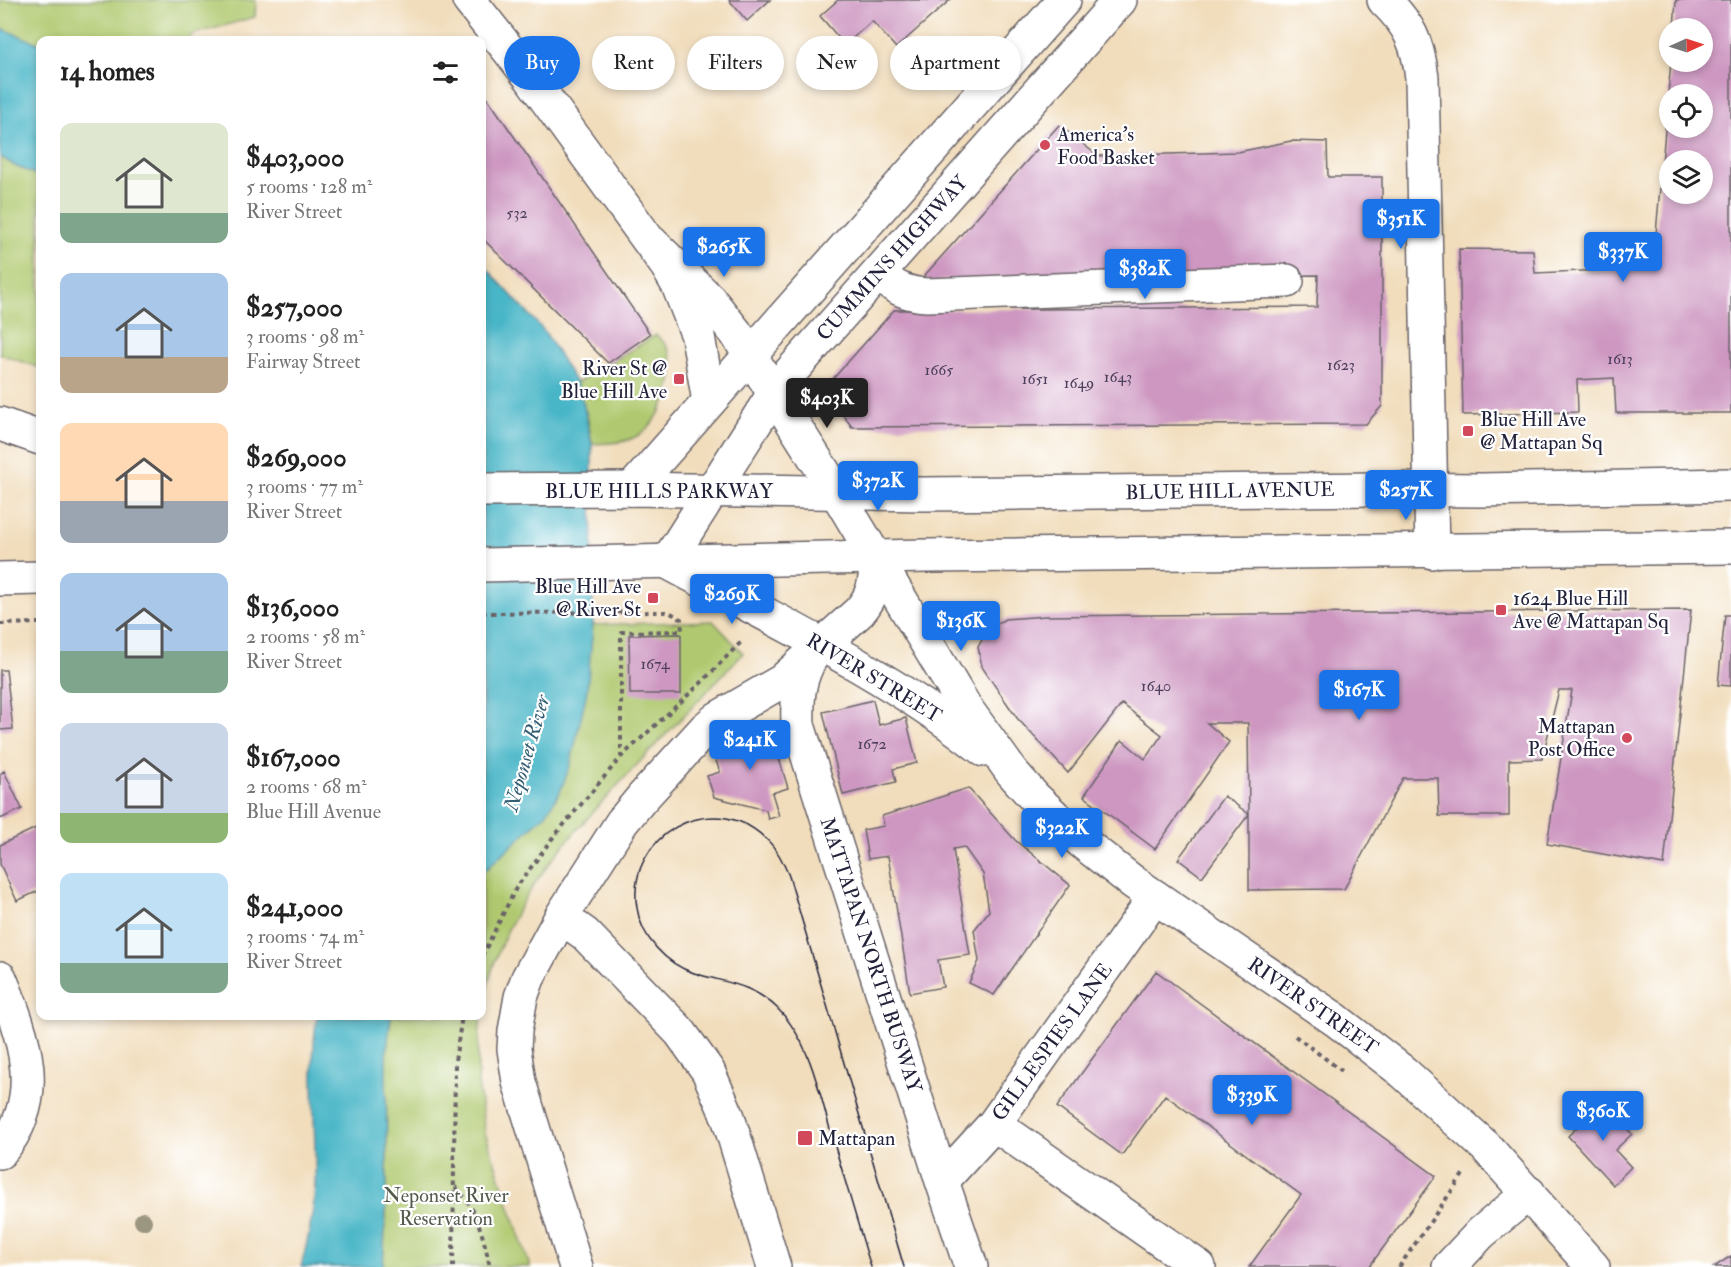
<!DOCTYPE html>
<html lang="en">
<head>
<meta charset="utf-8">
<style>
  :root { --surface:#fff; --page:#f6f6f6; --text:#222; --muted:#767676; --accent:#1a73e8 }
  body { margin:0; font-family:"IM FELL Double Pica",serif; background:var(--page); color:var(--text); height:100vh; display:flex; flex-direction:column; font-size:22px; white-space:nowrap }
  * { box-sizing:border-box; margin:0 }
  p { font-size:20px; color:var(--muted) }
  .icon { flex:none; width:33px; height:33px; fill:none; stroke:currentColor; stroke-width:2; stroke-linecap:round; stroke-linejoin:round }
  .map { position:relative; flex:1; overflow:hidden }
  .details { position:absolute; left:36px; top:36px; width:450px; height:984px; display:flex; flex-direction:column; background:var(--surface); border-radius:12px; box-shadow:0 3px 9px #0003 }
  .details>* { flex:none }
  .hud { position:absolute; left:504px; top:36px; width:570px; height:54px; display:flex; gap:12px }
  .needle { width:39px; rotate:87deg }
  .tools { position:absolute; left:1659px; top:18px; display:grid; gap:12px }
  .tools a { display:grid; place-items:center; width:54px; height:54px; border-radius:50%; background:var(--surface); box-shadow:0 3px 9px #0003; font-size:30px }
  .price { position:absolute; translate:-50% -51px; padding:0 14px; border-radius:6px; background:var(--accent); color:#fff; font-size:20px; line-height:39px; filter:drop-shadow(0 2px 3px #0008) }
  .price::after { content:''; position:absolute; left:50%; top:36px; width:18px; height:14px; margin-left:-9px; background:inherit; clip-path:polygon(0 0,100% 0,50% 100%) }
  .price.on { background:#222; color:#fff }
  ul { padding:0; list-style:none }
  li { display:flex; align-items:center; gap:18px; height:150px; padding:0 24px }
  li span { display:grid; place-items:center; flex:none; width:168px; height:120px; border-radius:12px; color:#555 }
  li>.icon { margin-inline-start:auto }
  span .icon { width:72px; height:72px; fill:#fffc; stroke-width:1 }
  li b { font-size:26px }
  h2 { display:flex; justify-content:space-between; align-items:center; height:72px; padding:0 24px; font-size:26px }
  .tag { padding:0 21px; border-radius:27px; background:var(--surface); box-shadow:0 3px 9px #0003; font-size:21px; line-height:54px }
  .tag.on { background:var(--accent); color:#fff }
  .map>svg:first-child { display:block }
  .green { fill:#b0c96f; stroke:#697655; stroke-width:1.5 }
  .water { fill:#4ab6c7; stroke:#366c81; stroke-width:1.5 }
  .building { fill:#cd97c1; fill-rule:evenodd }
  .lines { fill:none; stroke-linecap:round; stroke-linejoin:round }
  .minor-casing { stroke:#6a6368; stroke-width:36 }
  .major-casing { stroke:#6a6368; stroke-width:36 }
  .highway-casing { stroke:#6a6368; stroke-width:36 }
  .path { stroke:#6a6368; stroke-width:4; stroke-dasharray:4.5 4.5; stroke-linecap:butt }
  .minor { stroke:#fff; stroke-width:33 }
  .major { stroke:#fff; stroke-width:33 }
  .highway { stroke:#fff; stroke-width:33 }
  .tram { stroke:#22223b; stroke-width:1.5 }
  .tree { fill:#9b967f }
  .poi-dot { fill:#d1495b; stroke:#fff; stroke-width:2 }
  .labels { text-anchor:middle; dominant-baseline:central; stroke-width:4.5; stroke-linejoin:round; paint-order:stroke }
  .number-label { font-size:16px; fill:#4d3f5c }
  .poi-label { font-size:20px; fill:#22223b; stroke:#fff; text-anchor:start }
  .street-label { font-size:20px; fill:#22223b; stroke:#fff }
  .park-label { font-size:20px; fill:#545c4d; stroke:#fff }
  .water-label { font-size:21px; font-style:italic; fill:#325d73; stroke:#fff }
</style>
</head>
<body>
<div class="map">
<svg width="1731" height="1267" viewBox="0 0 1731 1267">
  <rect width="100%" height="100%" fill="#fff"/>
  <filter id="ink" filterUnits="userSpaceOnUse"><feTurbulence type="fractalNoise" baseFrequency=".0167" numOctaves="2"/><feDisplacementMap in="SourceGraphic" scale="12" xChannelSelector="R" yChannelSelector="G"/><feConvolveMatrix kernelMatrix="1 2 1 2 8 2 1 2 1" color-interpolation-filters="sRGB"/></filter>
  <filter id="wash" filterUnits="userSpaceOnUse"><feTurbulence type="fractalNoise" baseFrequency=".008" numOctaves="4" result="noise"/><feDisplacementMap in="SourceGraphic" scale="24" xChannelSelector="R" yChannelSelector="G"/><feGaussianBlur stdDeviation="1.35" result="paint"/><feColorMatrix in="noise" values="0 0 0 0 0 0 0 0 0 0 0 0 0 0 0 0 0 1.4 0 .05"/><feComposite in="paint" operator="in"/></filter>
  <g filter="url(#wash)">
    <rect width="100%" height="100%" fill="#f1ddbc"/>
    <path class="green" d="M0,0H256L255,17L191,35L189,40H40V44L0,28Z
      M0,156L15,166L40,176V368L0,354Z
      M656,335C659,338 663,341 666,345C683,372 662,426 633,438C621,444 605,443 592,444L587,415L576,383Z
      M713,621L743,653C707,692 670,730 633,769C564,843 497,909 482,1014V873L495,859L570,766L593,625Z
      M391,1016H481L478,1052V1083L485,1133L530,1267H383L387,1187L386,1056Z"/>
    <path class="water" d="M0,28L40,44V176L15,166L0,156Z
      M482,263L545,332L576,383L583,402L592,444L593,625L587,691L570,766L560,792L546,814L482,873Z
      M317,1016H391L386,1056L387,1187L383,1267H301C308,1240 314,1214 315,1186C317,1129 308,1072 317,1016Z"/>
    <g id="blocks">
      <path class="building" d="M729,0H770L747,21Z
        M838,0H950L896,48L872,21L845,45L820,16Z
        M1676,0H1731V413H1616L1614,378L1577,380L1578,412L1463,415L1459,249L1533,250L1535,273L1653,268L1668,96L1670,97V128H1702V94H1668L1671,62H1702V28H1674ZM1670,160H1702V194H1670Z
        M482,90L650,334L608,363L482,238Z
        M1059,125L1098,156L1238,152L1291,141L1327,142L1328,177H1382V406L1366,424L852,427L824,389L894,310L1317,307L1318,275L950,279L930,284L924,276Z
        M1691,610L1664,865L1547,844L1572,690H1559L1542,759L1509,760V816H1439L1438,778H1403L1344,889L1249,890V814L1202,877L1178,859L1224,796L1249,814L1248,723H1207L1229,742L1155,849L1084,796L1122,740L1145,759L1162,735L1122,704L1068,773L1017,718L982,667L978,647L988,629L1005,619L1046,616Z
        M1725,615H1731V686L1718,685Z
        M681,634V694H630L629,635Z
        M0,670H6L13,729L0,730Z
        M37,683H40V727H39Z
        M873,700L879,725L906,718L917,763L893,769L896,782L843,795L823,712Z
        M768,722L788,788L772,793L779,816L768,819L766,810L714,797L707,776L720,772L715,758L741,730Z
        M4,771L22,809L0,819V774Z
        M968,788L1015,840L1070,885L994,995L969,983L979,961L974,930L989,911L983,874L964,847L953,849L970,955L938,960L943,987L910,993L888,856L868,859L863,830L884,826L882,816Z
        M40,826V890L17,901L0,864V845Z
        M1156,971L1436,1176L1369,1267H1249L1301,1195L1165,1095L1122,1155L1057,1107Z
        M1603,1103L1632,1134L1615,1150L1631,1167L1613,1185L1568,1136Z
        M1731,1256V1267H1714Z"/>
    </g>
  </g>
  <g filter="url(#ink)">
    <use href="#blocks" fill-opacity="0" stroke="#6a6368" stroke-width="1.5"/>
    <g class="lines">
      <defs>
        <path id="minor" d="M1384,0C1409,24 1418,43 1422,78L1432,552
          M879,273C893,288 907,294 927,295L1287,281
          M812,656C798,679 797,699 798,725L942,1181L971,1267
          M561,917L585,934L680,1032L708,1071L728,1117L774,1267
          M0,978C24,1037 47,1098 0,1152
          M994,1124L1199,1267
          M942,1181L994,1124L1155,897
          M576,1267L519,1082L514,1049L515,1031L521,997L528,978L561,917L622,822L642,798L706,728L718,718L782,681L859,612C874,595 877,580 875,557
          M1449,1267L1481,1233L1529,1193"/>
        <path id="major" d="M469,0L530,77L667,266L678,285L698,336L709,402
          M651,242L709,299L736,333L837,493L965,707L1011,771L1034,797L1082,842L1133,882L1336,1020L1403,1072L1486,1147L1593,1267
          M632,489L1064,0
          M984,750C889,674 773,619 667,562L780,384L1120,0"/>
        <path id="highway" d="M0,424L40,438
          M482,490L632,489L923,494L1377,489L1481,490L1731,485
          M482,565L927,556L1731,547
          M0,579L40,578"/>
      </defs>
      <use href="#minor" class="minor-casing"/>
      <use href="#major" class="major-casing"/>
      <use href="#highway" class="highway-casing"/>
      <path class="path" d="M482,613L669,612L681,619L682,631L621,632V757
        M0,624L40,623
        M482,956L516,888L551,840L621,757L700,684L743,640
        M1295,1036L1342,1071
        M455,1187C477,1206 484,1240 490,1267
        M453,1267L455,1061L462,1016
        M1399,1267L1464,1173"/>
      <use href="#minor" class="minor"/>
      <use href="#major" class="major"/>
      <use href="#highway" class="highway"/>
      <path class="tram" d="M871,1267C858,1225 846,1183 833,1140C820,1096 811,1041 777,1008C751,983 725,983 694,973C666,964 641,937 637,908C625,836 711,787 765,838C777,848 783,862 789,876L904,1267"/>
    </g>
    <circle class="tree" cx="143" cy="1221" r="9"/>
  </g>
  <g class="poi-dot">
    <circle cx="1045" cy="145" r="6"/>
    <rect x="673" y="373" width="12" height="12" rx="3"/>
    <rect x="1462" y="425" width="12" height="12" rx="3"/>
    <rect x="647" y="592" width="12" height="12" rx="3"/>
    <rect x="1495" y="604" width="12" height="12" rx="3"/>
    <circle cx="1627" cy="738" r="6"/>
    <rect x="797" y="1130" width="16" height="16" rx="3"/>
  </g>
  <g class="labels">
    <g class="number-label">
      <text x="517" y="213">532</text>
      <text x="1620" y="359">1613</text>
      <text x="1341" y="365">1623</text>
      <text x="939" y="370">1665</text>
      <text x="1118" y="377">1643</text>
      <text x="1035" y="379">1651</text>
      <text x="1079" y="383">1649</text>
      <text x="655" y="664">1674</text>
      <text x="1156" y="686">1640</text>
      <text x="872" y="744">1672</text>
    </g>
    <g class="poi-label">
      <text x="1057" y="134">America's<tspan x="1057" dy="23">Food Basket</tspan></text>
      <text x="667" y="368" text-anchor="end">River St @<tspan x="667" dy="23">Blue Hill Ave</tspan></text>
      <text x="1480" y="419">Blue Hill Ave<tspan x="1480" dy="23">@ Mattapan Sq</tspan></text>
      <text x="641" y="586" text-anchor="end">Blue Hill Ave<tspan x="641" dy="23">@ River St</tspan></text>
      <text x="1513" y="598">1624 Blue Hill<tspan x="1513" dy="23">Ave @ Mattapan Sq</tspan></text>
      <text x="1615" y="726" text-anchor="end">Mattapan<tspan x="1615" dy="23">Post Office</tspan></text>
      <text x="818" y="1138">Mattapan</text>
    </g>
    <g class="street-label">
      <text transform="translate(892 258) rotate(-48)">CUMMINS HIGHWAY</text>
      <text x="659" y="491">BLUE HILLS PARKWAY</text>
      <text transform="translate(1230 491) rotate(-1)">BLUE HILL AVENUE</text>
      <text transform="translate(874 678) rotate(31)">RIVER STREET</text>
      <text transform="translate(871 955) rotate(72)">MATTAPAN NORTH BUSWAY</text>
      <text transform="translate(1313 1006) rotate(35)">RIVER STREET</text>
      <text transform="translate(1052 1042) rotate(-54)">GILLESPIES LANE</text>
    </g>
    <g class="park-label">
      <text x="446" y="1195">Neponset River<tspan x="446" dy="23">Reservation</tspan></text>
    </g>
    <g class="water-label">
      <text transform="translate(527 753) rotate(-74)">Neponset River</text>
    </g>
  </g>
</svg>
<div class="tools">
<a><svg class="needle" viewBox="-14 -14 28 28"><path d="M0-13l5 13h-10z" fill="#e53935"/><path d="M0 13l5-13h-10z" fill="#767676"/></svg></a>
<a><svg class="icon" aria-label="locate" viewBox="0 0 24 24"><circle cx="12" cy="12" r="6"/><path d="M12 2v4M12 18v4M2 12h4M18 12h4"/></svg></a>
<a><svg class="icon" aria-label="layers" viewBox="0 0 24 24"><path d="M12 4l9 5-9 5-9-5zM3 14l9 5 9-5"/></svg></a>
</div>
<b class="price" style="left:1401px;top:250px">$351K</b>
<b class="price" style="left:724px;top:278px">$265K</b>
<b class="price" style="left:1623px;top:283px">$337K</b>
<b class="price" style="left:1145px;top:300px">$382K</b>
<b class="price on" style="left:827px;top:429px">$403K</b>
<b class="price" style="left:878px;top:512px">$372K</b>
<b class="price" style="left:1406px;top:521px">$257K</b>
<b class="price" style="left:732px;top:625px">$269K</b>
<b class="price" style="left:961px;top:652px">$136K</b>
<b class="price" style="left:1359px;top:721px">$167K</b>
<b class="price" style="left:750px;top:771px">$241K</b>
<b class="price" style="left:1062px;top:859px">$322K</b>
<b class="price" style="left:1252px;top:1126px">$339K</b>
<b class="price" style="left:1603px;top:1142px">$360K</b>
<div class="hud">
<a class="tag on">Buy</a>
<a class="tag">Rent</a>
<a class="tag">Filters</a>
<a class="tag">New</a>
<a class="tag">Apartment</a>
</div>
<section class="details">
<h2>14 homes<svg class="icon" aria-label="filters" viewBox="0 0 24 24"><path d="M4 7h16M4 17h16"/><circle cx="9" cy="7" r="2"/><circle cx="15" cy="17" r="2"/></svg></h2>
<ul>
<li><span style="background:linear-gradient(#dfe7d0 75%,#7fa58c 0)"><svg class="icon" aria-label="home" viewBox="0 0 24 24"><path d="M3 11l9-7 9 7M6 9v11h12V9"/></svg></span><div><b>$403,000</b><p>5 rooms · 128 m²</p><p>River Street</p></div></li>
<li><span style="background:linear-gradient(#a9c7e8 70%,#b9a48a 0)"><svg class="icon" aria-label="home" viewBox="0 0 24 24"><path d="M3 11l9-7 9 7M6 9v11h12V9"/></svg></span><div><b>$257,000</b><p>3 rooms · 98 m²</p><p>Fairway Street</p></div></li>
<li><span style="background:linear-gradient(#ffd9b3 65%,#9aa5b1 0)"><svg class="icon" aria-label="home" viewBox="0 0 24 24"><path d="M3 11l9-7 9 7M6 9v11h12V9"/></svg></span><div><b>$269,000</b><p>3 rooms · 77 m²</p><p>River Street</p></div></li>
<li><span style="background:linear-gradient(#a9c7e8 65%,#7fa58c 0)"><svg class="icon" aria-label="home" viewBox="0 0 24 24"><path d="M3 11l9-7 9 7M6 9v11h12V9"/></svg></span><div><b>$136,000</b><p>2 rooms · 58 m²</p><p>River Street</p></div></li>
<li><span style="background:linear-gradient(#c9d6e8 75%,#8fb573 0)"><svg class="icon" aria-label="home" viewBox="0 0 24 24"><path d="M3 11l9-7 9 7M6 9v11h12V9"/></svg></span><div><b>$167,000</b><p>2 rooms · 68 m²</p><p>Blue Hill Avenue</p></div></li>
<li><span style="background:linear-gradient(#bfe0f5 75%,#7fa58c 0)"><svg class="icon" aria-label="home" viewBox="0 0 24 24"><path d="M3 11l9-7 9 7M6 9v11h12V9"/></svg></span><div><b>$241,000</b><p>3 rooms · 74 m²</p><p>River Street</p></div></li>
</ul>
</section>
</div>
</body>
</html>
